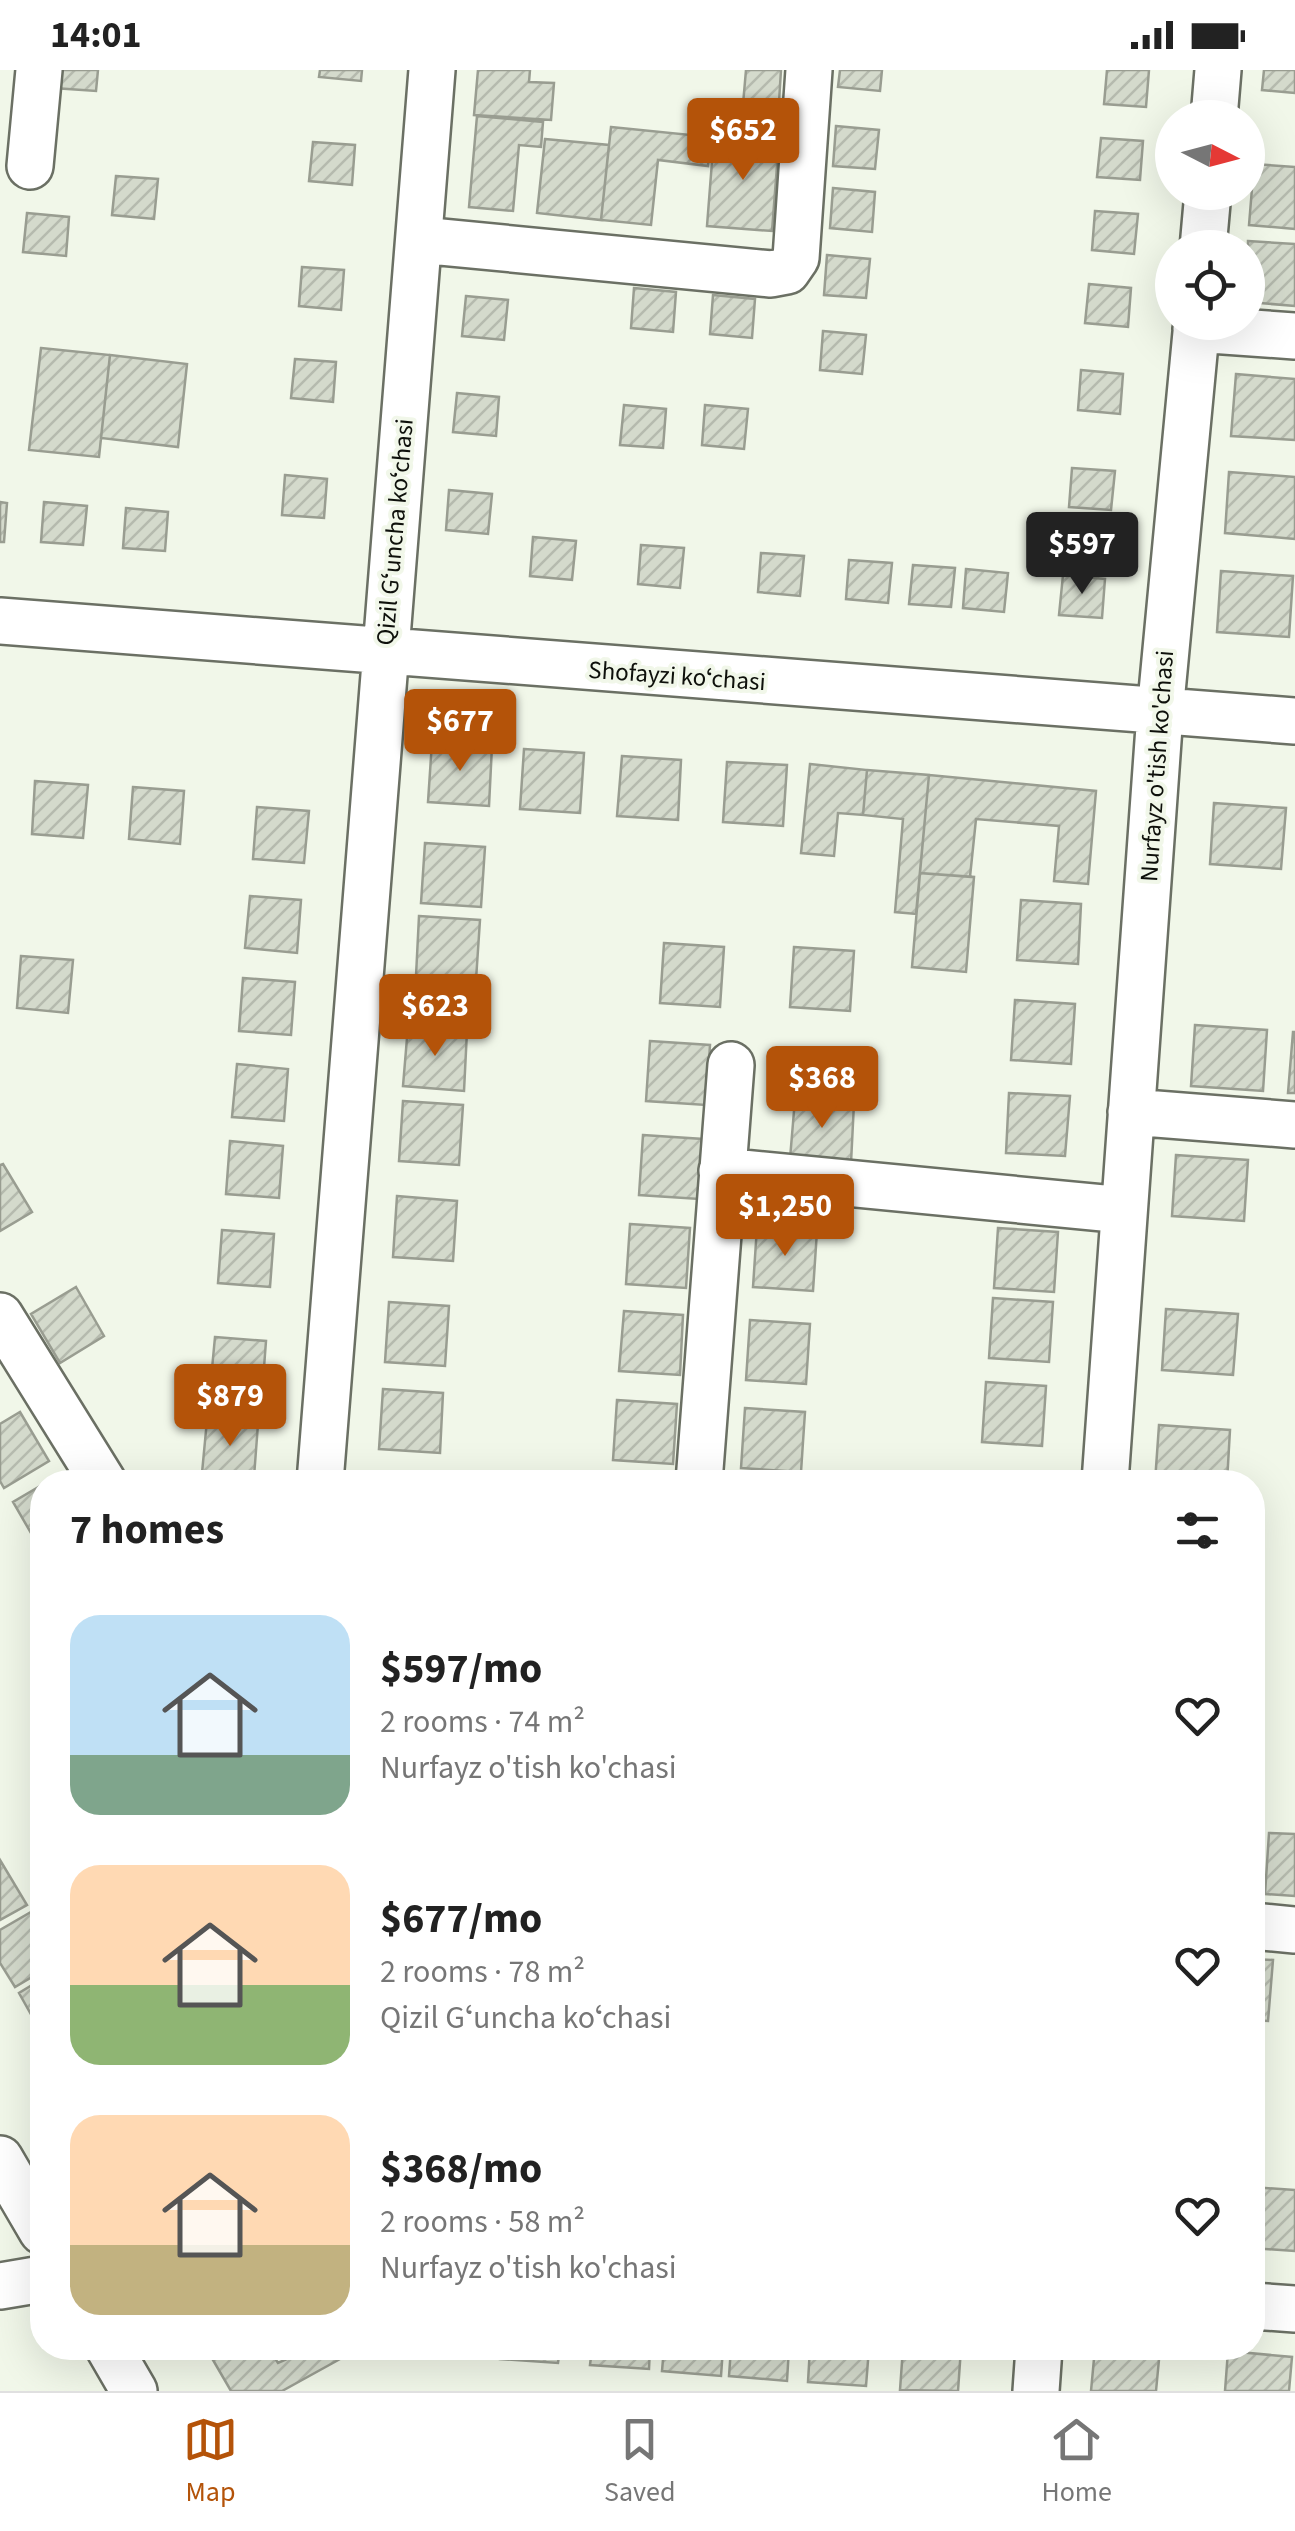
<!DOCTYPE html>
<html lang="en">
<head>
<meta charset="utf-8">
<style>
  :root { --surface:#fff; --page:#f6f6f6; --text:#222; --muted:#767676; --line:#e0e0e0; --accent:#b45309 }
  body { margin:0; font-family:"Source Sans 3",sans-serif; background:var(--page); color:var(--text); height:100vh; display:flex; flex-direction:column; font-size:38px; white-space:nowrap }
  * { box-sizing:border-box; margin:0 }
  p { font-size:32px; color:var(--muted) }
  .icon { flex:none; width:55px; height:55px; fill:none; stroke:currentColor; stroke-width:2; stroke-linecap:round; stroke-linejoin:round }
  .map { position:relative; flex:1; overflow:hidden }
  .panel { position:absolute; left:30px; top:1400px; width:1235px; height:890px; display:flex; flex-direction:column; background:var(--surface); border-radius:40px; box-shadow:0 10px 40px #0002 }
  .panel>* { flex:none }
  .needle { width:65px; rotate:96deg }
  .buttons { position:absolute; left:1155px; top:30px; display:grid; gap:20px }
  .buttons a { display:grid; place-items:center; width:110px; height:110px; border-radius:50%; background:var(--surface); box-shadow:0 10px 40px #0002; font-size:50px }
  .price { position:absolute; translate:-50% -85px; padding:0 22px; border-radius:10px; background:var(--accent); color:#fff; font-size:32px; line-height:65px; filter:drop-shadow(0 2px 5px #0008) }
  .price::after { content:''; position:absolute; left:50%; top:60px; width:30px; height:22px; margin-left:-15px; background:inherit; clip-path:polygon(0 0,100% 0,50% 100%) }
  .price.selected { background:#222; color:#fff }
  ul { padding:0; list-style:none }
  li { display:flex; align-items:center; gap:30px; height:250px; padding:0 40px }
  li span { display:grid; place-items:center; flex:none; width:280px; height:200px; border-radius:30px; color:#555 }
  li>.icon { margin-inline-start:auto }
  span .icon { width:120px; height:120px; fill:#fffc; stroke-width:1 }
  li b { font-size:42px }
  h2 { display:flex; justify-content:space-between; align-items:center; height:120px; padding:0 40px; font-size:42px }
  .status { display:flex; justify-content:space-between; align-items:center; height:70px; padding:0 50px; background:var(--surface); direction:ltr }
  .status svg { height:28px; fill:currentColor }
  .menu { display:flex; justify-content:space-around; align-items:center; height:140px; border-top:2px solid var(--line); background:var(--surface); font-size:28px; color:var(--muted) }
  .menu a { display:grid; justify-items:center; gap:5px }
  .menu .selected { color:var(--accent) }
  .map>svg:first-child { display:block }
  .building { fill:url(#building-hatch); stroke:#999d91; stroke-width:2.5 }
  .lines { fill:none; stroke-linecap:round; stroke-linejoin:round }
  .minor-casing { stroke:#6b7064; stroke-width:50 }
  .minor { stroke:#fff; stroke-width:45 }
  .labels { text-anchor:middle; dominant-baseline:central; stroke-width:8; stroke-linejoin:round; paint-order:stroke }
  .street-label { font-size:25px; fill:#0e100b; stroke:#f1f7e9 }
</style>
</head>
<body>
<div class="status"><b>14:01</b><svg viewBox="0 0 49 12"><path d="M0 12V9h3v3zM5 12V6h3v6zM10 12V3h3v9zM15 12V0h3v12zM26 1h20v11H26zM47 4h2v5h-2z"/></svg></div>
<div class="map">
<svg width="1295" height="2321" viewBox="0 0 1295 2321">
  <defs>
    <pattern id="building-hatch" width="6" height="6" patternUnits="userSpaceOnUse" patternTransform="scale(2.5)"><rect width="6" height="6" fill="#d4dacc"/><path d="M-1 1l2-2M0 6l6-6M5 7l2-2" fill="none" stroke="#b5baae"/></pattern>
  </defs>
  <rect width="100%" height="100%" fill="#f1f7e9"/>
  <path class="building" d="M56,0H98L96,21L54,18Z
    M320,0H362L361,11L319,7Z
    M478,0H530L529,12L554,13L551,50L474,45Z
    M746,0H781L778,48L742,46Z
    M840,0H882L880,21L838,17Z
    M1107,0H1149L1146,37L1104,34Z
    M1264,0H1295V23L1262,20Z
    M477,46L543,52L541,77L519,75L513,141L469,137Z
    M836,56L879,60L875,99L833,96Z
    M611,57L711,67L708,96L658,90L651,155L601,150Z
    M714,66L779,70L772,161L707,156Z
    M1101,68L1143,71L1140,110L1097,107Z
    M545,69L609,75L601,150L537,143Z
    M313,72L355,75L352,115L309,111Z
    M1254,94L1295,97V159L1249,155Z
    M116,106L158,109L154,149L112,145Z
    M833,118L875,122L872,162L830,158Z
    M1095,141L1138,144L1134,184L1092,180Z
    M27,143L69,147L66,186L23,182Z
    M1248,171L1295,174V236L1248,232Z
    M827,185L870,189L866,228L824,225Z
    M302,197L344,200L341,240L299,236Z
    M1089,214L1131,218L1128,257L1085,253Z
    M634,218L676,222L673,262L631,258Z
    M713,225L755,229L752,268L710,264Z
    M466,226L508,230L504,270L462,266Z
    M823,261L866,265L862,304L820,300Z
    M41,278L110,285L99,387L29,380Z
    M110,285L187,294L178,377L101,368Z
    M295,289L336,292L333,332L291,328Z
    M1081,300L1123,304L1120,344L1078,340Z
    M1236,304L1295,309V370L1231,366Z
    M457,323L499,327L496,366L453,362Z
    M624,335L666,339L663,378L620,375Z
    M705,335L748,339L744,379L702,375Z
    M1072,398L1115,401L1111,440L1069,437Z
    M1229,402L1295,407V469L1225,463Z
    M285,405L327,409L324,448L282,445Z
    M449,420L492,424L488,464L446,460Z
    M0,432L7,433L4,472H0Z
    M44,432L87,436L83,475L41,472Z
    M126,438L168,442L165,481L123,478Z
    M533,467L576,471L572,510L530,506Z
    M641,475L684,478L680,518L638,514Z
    M761,483L804,486L800,526L758,522Z
    M849,490L892,493L888,533L846,529Z
    M913,495L955,498L951,537L909,534Z
    M966,499L1008,503L1004,542L963,538Z
    M1221,501L1293,506L1289,567L1217,562Z
    M1063,505L1105,509L1102,548L1059,545Z
    M432,672L492,676L489,736L428,732Z
    M524,679L584,683L580,743L520,739Z
    M622,686L681,690L678,750L617,746Z
    M727,692L787,695L783,756L723,752Z
    M810,694L867,700L863,745L838,743L834,786L801,783Z
    M867,700L929,705L916,844L895,842L903,749L863,745Z
    M929,705L1096,721L1088,814L1054,811L1059,756L976,749L970,807L920,803Z
    M35,711L88,715L83,768L32,764Z
    M133,717L184,721L180,774L129,769Z
    M1214,733L1286,738L1281,799L1210,794Z
    M257,737L309,741L304,793L253,789Z
    M425,773L485,777L481,837L421,833Z
    M920,803L974,807L966,902L912,897Z
    M250,826L301,830L297,883L245,878Z
    M1021,830L1081,834L1078,894L1017,890Z
    M419,846L480,850L476,910L416,906Z
    M664,873L724,877L720,937L660,933Z
    M794,877L854,881L850,941L790,937Z
    M21,886L73,890L68,943L17,938Z
    M243,908L295,912L291,965L239,961Z
    M1015,930L1075,934L1071,994L1011,990Z
    M1195,955L1267,960L1263,1021L1191,1016Z
    M408,956L467,961L464,1021L403,1016Z
    M1293,962H1295V1023H1288Z
    M650,971L710,975L706,1035L646,1031Z
    M237,994L288,999L284,1051L232,1047Z
    M1009,1023L1070,1026L1065,1086L1006,1083Z
    M795,1029L854,1033L851,1093L790,1089Z
    M403,1031L463,1035L459,1095L399,1091Z
    M643,1065L703,1069L699,1129L639,1125Z
    M230,1071L283,1076L279,1128L226,1124Z
    M1176,1085L1248,1090L1244,1151L1172,1146Z
    M3,1094L32,1142L0,1161V1095Z
    M397,1126L457,1131L453,1191L393,1187Z
    M630,1154L690,1158L686,1218L626,1214Z
    M757,1157L817,1161L813,1221L753,1217Z
    M998,1158L1058,1162L1054,1222L994,1218Z
    M222,1160L274,1164L270,1217L218,1213Z
    M76,1217L104,1266L60,1293L31,1244Z
    M993,1228L1053,1232L1049,1292L989,1288Z
    M389,1232L449,1236L445,1296L385,1292Z
    M1166,1239L1238,1244L1233,1305L1162,1300Z
    M624,1241L683,1245L680,1305L619,1301Z
    M750,1250L810,1254L806,1314L746,1310Z
    M215,1267L266,1271L262,1324L210,1320Z
    M986,1312L1046,1316L1042,1376L982,1372Z
    M383,1319L443,1323L440,1383L379,1379Z
    M617,1330L677,1334L673,1394L613,1390Z
    M745,1338L805,1342L801,1402L741,1398Z
    M20,1342L49,1391L4,1418L0,1411V1354Z
    M207,1350L258,1354L254,1407L202,1403Z
    M1159,1355L1230,1360L1227,1412H1155Z
    M366,1403L426,1407L425,1412H365Z
    M42,1415V1482L13,1432Z
    M1269,1763L1295,1764V1826L1265,1824Z
    M0,1790L27,1835L0,1850Z
    M31,1842L42,1862V1901L15,1917L0,1893V1860Z
    M1252,1889L1273,1890L1268,1951L1252,1950Z
    M42,1909V1964L19,1923Z
    M1252,2117L1295,2120V2181L1252,2178Z
    M206,2278H268L278,2293L312,2278H360L282,2321H231Z
    M411,2278H470L469,2287L411,2282Z
    M501,2278H560L558,2293L500,2289Z
    M592,2278H650L649,2299L590,2295Z
    M664,2278H723L721,2306L662,2301Z
    M731,2278H789L787,2311L729,2306Z
    M810,2278H869L866,2316L808,2312Z
    M903,2278H961L958,2321L900,2320Z
    M1095,2278L1160,2279L1156,2321H1091Z
    M1228,2281L1292,2287L1289,2321H1225Z"/>
  <g class="lines">
    <defs>
      <path id="minor" d="M1214,48L1218,0
        M30,96L39,0
        M420,170L771,204L787,201L796,188L809,0
        M1203,178L1208,122
        M1196,259L1295,266
        M0,551L1295,651
        M1131,1042L1295,1055
        M722,1101L1124,1140
        M0,1246L103,1412
        M320,1412L432,0
        M699,1412L731,995
        M1105,1412L1160,643L1197,252
        M1252,1856L1295,1860
        M0,2089L42,2161
        M0,2216L42,2209
        M1252,2236L1295,2239
        M109,2278L134,2321
        M1036,2321L1039,2278"/>
    </defs>
    <use href="#minor" class="minor-casing"/>
    <use href="#minor" class="minor"/>
  </g>
  <g class="labels">
    <g class="street-label">
      <text transform="translate(395 462) rotate(-85)">Qizil Gʻuncha koʻchasi</text>
      <text transform="translate(677 606) rotate(4)">Shofayzi koʻchasi</text>
      <text transform="translate(1157 696) rotate(-86)">Nurfayz o'tish ko'chasi</text>
    </g>
  </g>
</svg>
<div class="buttons">
<a><svg class="needle" viewBox="-14 -14 28 28"><path d="M0-13l5 13h-10z" fill="#e53935"/><path d="M0 13l5-13h-10z" fill="#767676"/></svg></a>
<a><svg class="icon" aria-label="locate" viewBox="0 0 24 24"><circle cx="12" cy="12" r="6"/><path d="M12 2v4M12 18v4M2 12h4M18 12h4"/></svg></a>
</div>
<b class="price" style="left:743px;top:113px">$652</b>
<b class="price selected" style="left:1082px;top:527px">$597</b>
<b class="price" style="left:460px;top:704px">$677</b>
<b class="price" style="left:435px;top:989px">$623</b>
<b class="price" style="left:822px;top:1061px">$368</b>
<b class="price" style="left:785px;top:1189px">$1,250</b>
<b class="price" style="left:230px;top:1379px">$879</b>
<section class="panel">
<h2>7 homes<svg class="icon" aria-label="filters" viewBox="0 0 24 24"><path d="M4 7h16M4 17h16"/><circle cx="9" cy="7" r="2"/><circle cx="15" cy="17" r="2"/></svg></h2>
<ul>
<li><span style="background:linear-gradient(#bfe0f5 70%,#7fa58c 0)"><svg class="icon" aria-label="home" viewBox="0 0 24 24"><path d="M3 11l9-7 9 7M6 9v11h12V9"/></svg></span><div><b>$597/mo</b><p>2 rooms · 74 m²</p><p>Nurfayz o'tish ko'chasi</p></div><svg class="icon" aria-label="heart" viewBox="0 0 24 24"><path d="M12 20l-8-8c-3-5 5-10 8-4 3-6 11-1 8 4z"/></svg></li>
<li><span style="background:linear-gradient(#ffd9b3 60%,#8fb573 0)"><svg class="icon" aria-label="home" viewBox="0 0 24 24"><path d="M3 11l9-7 9 7M6 9v11h12V9"/></svg></span><div><b>$677/mo</b><p>2 rooms · 78 m²</p><p>Qizil Gʻuncha koʻchasi</p></div><svg class="icon" aria-label="heart" viewBox="0 0 24 24"><path d="M12 20l-8-8c-3-5 5-10 8-4 3-6 11-1 8 4z"/></svg></li>
<li><span style="background:linear-gradient(#ffd9b3 65%,#c2b280 0)"><svg class="icon" aria-label="home" viewBox="0 0 24 24"><path d="M3 11l9-7 9 7M6 9v11h12V9"/></svg></span><div><b>$368/mo</b><p>2 rooms · 58 m²</p><p>Nurfayz o'tish ko'chasi</p></div><svg class="icon" aria-label="heart" viewBox="0 0 24 24"><path d="M12 20l-8-8c-3-5 5-10 8-4 3-6 11-1 8 4z"/></svg></li>
</ul>
</section>
</div>
<nav class="menu">
<a class="selected"><svg class="icon" aria-label="map" viewBox="0 0 24 24"><path d="M3 6l6-2 6 2 6-2v14l-6 2-6-2-6 2zM9 4v14M15 6v14"/></svg>Map</a>
<a><svg class="icon" aria-label="saved" viewBox="0 0 24 24"><path d="M7 4h10v16l-5-4-5 4z"/></svg>Saved</a>
<a><svg class="icon" aria-label="home" viewBox="0 0 24 24"><path d="M3 11l9-7 9 7M6 9v11h12V9"/></svg>Home</a>
</nav>
</body>
</html>
